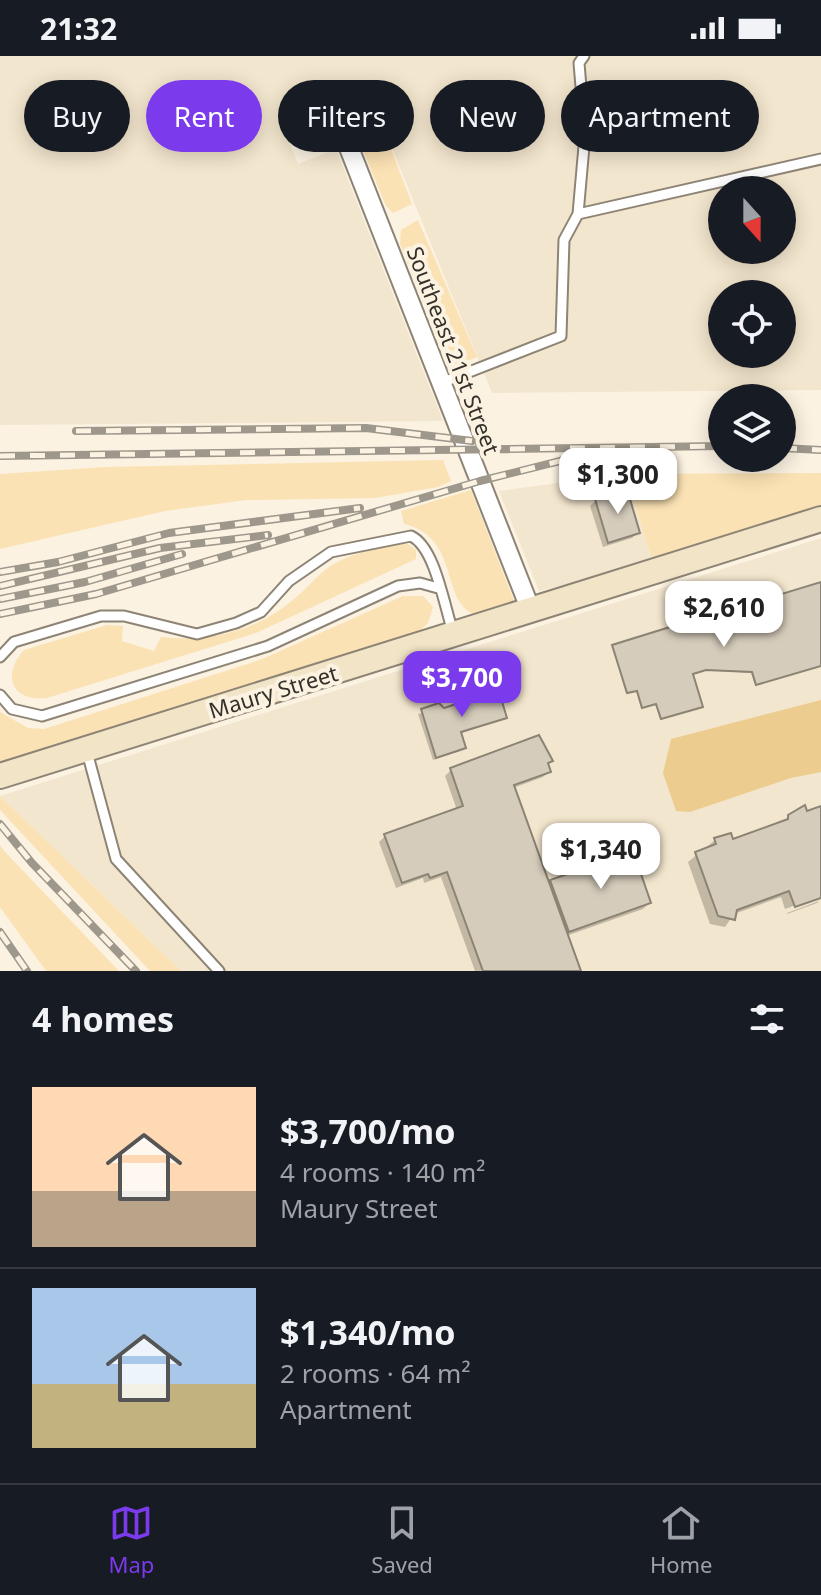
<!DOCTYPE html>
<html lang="en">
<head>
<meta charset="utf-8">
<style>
  :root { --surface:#171b24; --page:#242831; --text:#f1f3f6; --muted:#9ea1a6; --line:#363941; --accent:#7c3aed }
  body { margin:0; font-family:"Noto Sans",sans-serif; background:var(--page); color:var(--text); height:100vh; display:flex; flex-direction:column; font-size:30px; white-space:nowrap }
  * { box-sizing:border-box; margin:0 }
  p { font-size:26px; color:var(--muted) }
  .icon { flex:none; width:44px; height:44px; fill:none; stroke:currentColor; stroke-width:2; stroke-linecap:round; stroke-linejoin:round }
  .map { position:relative; height:915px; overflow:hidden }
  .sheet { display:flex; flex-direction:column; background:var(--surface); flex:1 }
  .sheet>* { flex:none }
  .banner { position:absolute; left:24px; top:24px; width:774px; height:72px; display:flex; gap:16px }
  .needle { width:52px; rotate:159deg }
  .tools { position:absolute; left:708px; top:120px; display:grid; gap:16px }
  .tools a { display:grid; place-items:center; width:88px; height:88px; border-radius:50%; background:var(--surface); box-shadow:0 4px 20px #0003; font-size:40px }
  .price { position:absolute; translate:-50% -68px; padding:0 18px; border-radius:16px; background:#fff; color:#222; font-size:26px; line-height:52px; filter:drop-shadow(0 2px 4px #0008) }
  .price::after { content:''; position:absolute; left:50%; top:48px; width:24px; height:18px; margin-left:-12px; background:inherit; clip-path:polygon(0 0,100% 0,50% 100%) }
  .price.selected { background:var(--accent); color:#fff }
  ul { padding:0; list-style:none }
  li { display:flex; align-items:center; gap:24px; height:200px; padding:0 32px }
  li+li { border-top:2px solid var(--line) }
  li span { display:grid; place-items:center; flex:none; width:224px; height:160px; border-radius:0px; color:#555 }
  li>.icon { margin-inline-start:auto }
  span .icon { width:96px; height:96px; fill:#fffc; stroke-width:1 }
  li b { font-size:34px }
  h2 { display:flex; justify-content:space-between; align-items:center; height:96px; padding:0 32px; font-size:34px }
  .tag { padding:0 28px; border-radius:36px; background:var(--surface); box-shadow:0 4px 20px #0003; font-size:28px; line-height:72px }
  .tag.selected { background:var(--accent); color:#fff }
  .status { display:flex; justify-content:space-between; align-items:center; height:56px; padding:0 40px; background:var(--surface); direction:ltr }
  .status svg { height:22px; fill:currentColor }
  .tab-bar { display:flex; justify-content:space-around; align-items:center; height:112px; border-top:2px solid var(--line); background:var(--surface); font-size:22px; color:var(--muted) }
  .tab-bar a { display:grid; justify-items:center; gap:4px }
  .tab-bar .selected { color:var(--accent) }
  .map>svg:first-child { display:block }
  .built { fill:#f3e6ce; fill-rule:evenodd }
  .green { fill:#fbe2b4 }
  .water { fill:#eccc8f }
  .shadow { fill:#0003 }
  .building { fill:#d5ccbb; stroke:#8b8374; stroke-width:2 }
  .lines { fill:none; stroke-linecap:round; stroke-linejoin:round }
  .lane-casing { stroke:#8d8475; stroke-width:13 }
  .street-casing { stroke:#8d8475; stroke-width:22 }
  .secondary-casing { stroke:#8d8475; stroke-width:28 }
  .lane { stroke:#fff; stroke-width:9 }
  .street { stroke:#fff; stroke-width:18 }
  .secondary { stroke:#f2e4c6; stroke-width:24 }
  .rail-casing { stroke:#9e978b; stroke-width:8 }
  .rail { stroke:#fbf2e1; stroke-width:5; stroke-dasharray:15; stroke-linecap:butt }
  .labels { text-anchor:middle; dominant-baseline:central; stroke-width:8; stroke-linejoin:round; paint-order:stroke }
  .street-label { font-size:22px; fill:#34312a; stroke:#fbf2e1 }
</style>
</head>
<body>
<div class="status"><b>21:32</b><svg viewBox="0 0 49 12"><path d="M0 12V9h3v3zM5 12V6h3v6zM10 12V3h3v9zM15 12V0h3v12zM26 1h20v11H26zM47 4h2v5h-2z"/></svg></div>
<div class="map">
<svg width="821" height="915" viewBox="0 0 821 915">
  <rect width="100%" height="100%" fill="#fbf2e1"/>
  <path class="built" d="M0,0H821V334L492,337L369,36L321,55L325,66L287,81L298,108L336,93L443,365L0,369ZM722,134H782V194H722ZM722,238H782V298H722Z
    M625,418L653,506L539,535L499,435Z
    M821,482V915H181L0,740Z"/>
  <path class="green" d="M369,36L412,148L393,157L386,150L343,46Z
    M418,164L477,301L449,313L400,188L401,174Z
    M443,404L451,425L438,431L375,442L246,444L165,455L0,493V418L106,411Z
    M821,417V452L653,506L625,418Z
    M471,434L514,545L476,559C439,546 461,481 404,468L401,455Z
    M393,488H408L416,494V503L256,577L47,642C12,646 1,620 24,594L107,569L123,570L122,585L154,595L161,581C210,586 255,576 293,544C306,534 315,521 329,511C349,498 371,494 393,488Z
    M403,540H423L433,551L428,567L414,580L0,707V656L28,672L44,673L260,604Z
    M0,740L181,915H150L0,754Z
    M0,789L5,796L119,915H46L0,851Z"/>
  <path class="water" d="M821,644V716L791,722L690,756L676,755L663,717L671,683Z"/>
  <path class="shadow" d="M596,444L638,476L632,482L603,491L590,450Z
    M821,528V609L755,629L751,617L704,614L691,618L699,651L660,663L655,648L641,652L636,635L626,637L613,590L699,564L697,555L724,558Z
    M496,633L492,637L505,661L460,678L464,692L460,695L433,704L418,658L454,650L452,642L456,638L463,648L471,645L469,639L473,635Z
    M550,705L547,709L549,715L543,721L513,732L548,829L552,826L649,847L643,853L566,880L579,915H475L441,821L424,827L423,822L396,832L379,786L385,780L457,754L445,720L451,714Z
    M821,752V840L785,853L781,841L734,858L725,871L710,868L688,806L715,784L732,786L783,767L790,761Z
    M819,845L817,847L787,858V857Z"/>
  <path class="building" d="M627,433L640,477L608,487L595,443Z
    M821,526V610L756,629L752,616L706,614L693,618L703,651L661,663L656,648L642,652L637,635L627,637L612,589L699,562L696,553L726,552V555Z
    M496,626L499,633L494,635L495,640L500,639L507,662L461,676L466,692L436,702L421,653L439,647L444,652L453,649L457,646L455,637L458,635H461L465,645L475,642L472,634Z
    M539,679L553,705L548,707L551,716L514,729L581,915H483L447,816L430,822L428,818L402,827L384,778L463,750L450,712Z
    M805,749L807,755L821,750V842L795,851L789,835L737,854L735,864L718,860L695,796L716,788L714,782L731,777L733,783L788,763V759Z
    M633,795L651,847L569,876L550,824Z"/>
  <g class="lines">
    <defs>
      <path id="lane" d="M578,158L821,103
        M441,327L561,280L564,184L578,158L585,79L579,7L584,0
        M0,601L14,586L101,560H124L197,578L236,567L261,556L289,525L331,496L411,480C435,491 444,549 453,576
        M0,639L12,653L42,660L268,590L398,530L420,527L438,532
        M87,696L116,803L219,915"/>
      <path id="street" d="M333,51L531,555"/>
      <path id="secondary" d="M0,720L821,463"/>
    </defs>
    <use href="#lane" class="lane-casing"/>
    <use href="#street" class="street-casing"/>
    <use href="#secondary" class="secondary-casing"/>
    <use href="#lane" class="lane"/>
    <use href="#street" class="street"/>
    <use href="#secondary" class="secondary"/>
    <defs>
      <path id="rail" d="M76,375L366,372L472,385
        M782,392L821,394
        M0,400L722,390
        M0,516L58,506L169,477L360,452
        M0,530L160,492L268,479
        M0,543L85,526L182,498
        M0,558L96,538L480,425L580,400
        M0,768L32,807L136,915
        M0,876L27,915"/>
    </defs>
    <use href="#rail" class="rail-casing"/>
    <use href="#rail" class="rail"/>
  </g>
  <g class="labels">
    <g class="street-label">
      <text transform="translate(454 294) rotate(69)">Southeast 21st Street</text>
      <text transform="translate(273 635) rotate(-17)">Maury Street</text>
    </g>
  </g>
</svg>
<div class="tools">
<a><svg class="needle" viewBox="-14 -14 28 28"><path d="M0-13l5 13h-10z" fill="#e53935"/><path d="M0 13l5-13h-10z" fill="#9ea1a6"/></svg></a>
<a><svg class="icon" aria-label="locate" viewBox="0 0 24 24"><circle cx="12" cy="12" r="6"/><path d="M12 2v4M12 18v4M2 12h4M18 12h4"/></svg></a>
<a><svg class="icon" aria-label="layers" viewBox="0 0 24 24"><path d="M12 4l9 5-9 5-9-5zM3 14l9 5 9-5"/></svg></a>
</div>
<b class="price" style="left:618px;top:460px">$1,300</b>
<b class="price" style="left:724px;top:593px">$2,610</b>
<b class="price selected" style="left:462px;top:663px">$3,700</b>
<b class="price" style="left:601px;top:835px">$1,340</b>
<div class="banner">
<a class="tag">Buy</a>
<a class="tag selected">Rent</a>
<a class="tag">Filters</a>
<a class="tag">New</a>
<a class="tag">Apartment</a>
</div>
</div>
<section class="sheet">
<h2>4 homes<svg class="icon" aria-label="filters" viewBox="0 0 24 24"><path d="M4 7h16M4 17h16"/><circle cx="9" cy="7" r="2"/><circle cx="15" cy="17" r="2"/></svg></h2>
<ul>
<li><span style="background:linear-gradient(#ffd9b3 65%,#b9a48a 0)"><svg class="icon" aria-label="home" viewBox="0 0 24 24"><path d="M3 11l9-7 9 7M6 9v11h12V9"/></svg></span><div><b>$3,700/mo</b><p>4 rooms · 140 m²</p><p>Maury Street</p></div></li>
<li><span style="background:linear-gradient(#a9c7e8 60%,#c2b280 0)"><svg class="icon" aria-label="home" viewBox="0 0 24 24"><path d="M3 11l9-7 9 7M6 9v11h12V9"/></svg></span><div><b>$1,340/mo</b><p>2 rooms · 64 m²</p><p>Apartment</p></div></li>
</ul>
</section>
<nav class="tab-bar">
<a class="selected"><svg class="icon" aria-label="map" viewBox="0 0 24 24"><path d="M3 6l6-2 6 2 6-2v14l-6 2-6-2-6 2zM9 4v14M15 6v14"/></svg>Map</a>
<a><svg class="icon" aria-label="saved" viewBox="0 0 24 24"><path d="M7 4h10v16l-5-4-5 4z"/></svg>Saved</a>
<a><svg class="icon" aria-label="home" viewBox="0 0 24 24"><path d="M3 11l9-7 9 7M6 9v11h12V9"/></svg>Home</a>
</nav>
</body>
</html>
